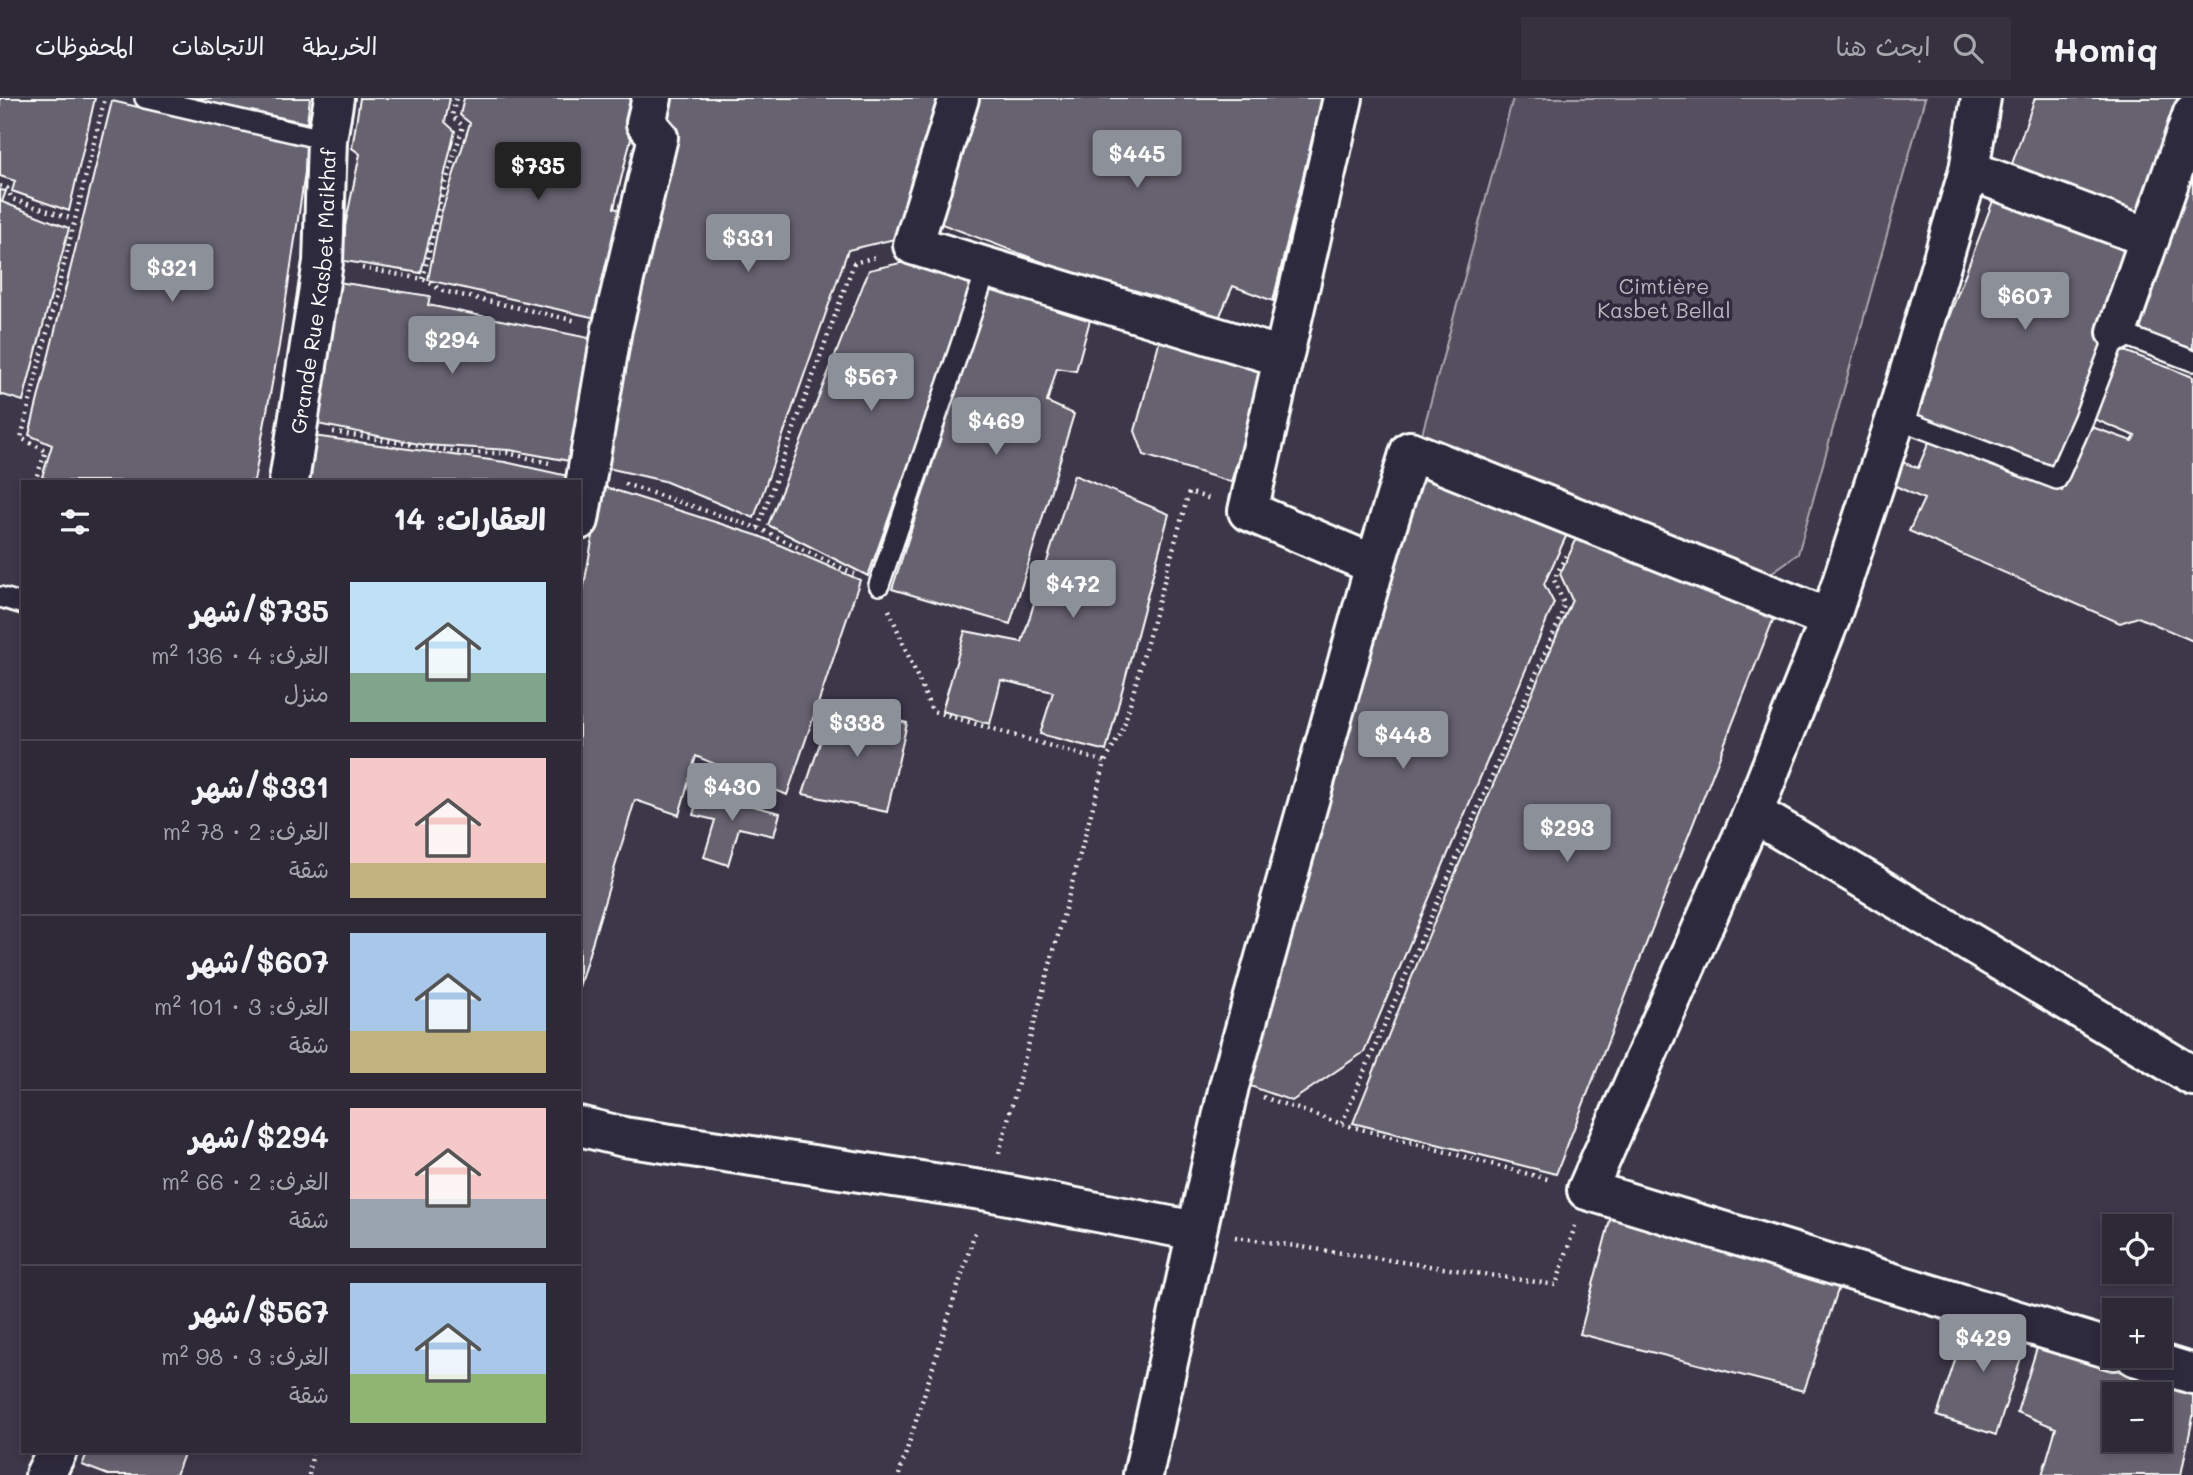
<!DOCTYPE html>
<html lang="ar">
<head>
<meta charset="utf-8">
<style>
  :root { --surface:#2d2937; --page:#35313f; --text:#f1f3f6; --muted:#a7a6ad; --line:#484552; --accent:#8c9099 }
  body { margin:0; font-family:Mali,"Playpen Sans Arabic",sans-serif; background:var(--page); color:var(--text); direction:rtl; height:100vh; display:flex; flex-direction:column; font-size:26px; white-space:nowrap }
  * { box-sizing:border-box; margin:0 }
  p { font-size:23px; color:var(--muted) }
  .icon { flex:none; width:38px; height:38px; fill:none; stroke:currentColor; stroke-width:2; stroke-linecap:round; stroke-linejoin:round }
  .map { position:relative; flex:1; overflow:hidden; direction:ltr }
  .panel { position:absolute; left:21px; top:382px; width:560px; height:973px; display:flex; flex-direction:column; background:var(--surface); border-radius:0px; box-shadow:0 4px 10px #0003,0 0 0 2px var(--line); direction:rtl }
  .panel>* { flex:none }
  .tools { position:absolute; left:2102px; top:1116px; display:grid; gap:14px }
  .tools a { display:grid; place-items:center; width:70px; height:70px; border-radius:0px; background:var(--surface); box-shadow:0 4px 10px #0003,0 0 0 2px var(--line); font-size:35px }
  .price { position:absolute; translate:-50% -60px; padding:0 16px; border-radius:7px; background:var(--accent); color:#fff; font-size:23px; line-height:46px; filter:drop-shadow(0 2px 4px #0008) }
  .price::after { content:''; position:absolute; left:50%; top:42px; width:21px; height:16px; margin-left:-10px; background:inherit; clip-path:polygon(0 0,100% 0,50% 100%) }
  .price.active { background:#222; color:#fff }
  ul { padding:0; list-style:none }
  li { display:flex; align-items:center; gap:21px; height:175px; padding:0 35px }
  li+li { border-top:2px solid var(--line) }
  li span { display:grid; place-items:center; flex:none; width:196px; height:140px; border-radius:0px; color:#555 }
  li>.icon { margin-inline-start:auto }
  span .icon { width:84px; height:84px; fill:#fffc; stroke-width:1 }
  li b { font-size:30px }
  h2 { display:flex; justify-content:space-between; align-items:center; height:84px; padding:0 35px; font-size:30px }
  header { display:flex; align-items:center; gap:42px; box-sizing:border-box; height:98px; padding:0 35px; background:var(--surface); border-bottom:2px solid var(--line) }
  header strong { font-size:33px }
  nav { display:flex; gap:38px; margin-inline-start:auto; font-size:24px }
  .search { width:490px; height:63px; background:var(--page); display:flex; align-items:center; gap:18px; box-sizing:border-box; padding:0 24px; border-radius:0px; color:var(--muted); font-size:26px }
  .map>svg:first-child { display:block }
  .green { fill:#555060; stroke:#aaa8b0; stroke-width:2 }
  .building { fill:#666270; stroke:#fff; stroke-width:2; fill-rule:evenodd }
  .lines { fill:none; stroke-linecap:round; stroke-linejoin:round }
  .service-casing { stroke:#fff; stroke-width:24 }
  .minor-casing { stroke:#fff; stroke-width:44 }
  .path { stroke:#fff; stroke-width:4.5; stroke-dasharray:2 5; stroke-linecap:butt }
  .service { stroke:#2f2a3d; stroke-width:19 }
  .minor { stroke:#2f2a3d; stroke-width:38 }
  .labels { text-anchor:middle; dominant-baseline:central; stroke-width:7; stroke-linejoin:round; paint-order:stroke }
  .park-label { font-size:21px; fill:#bbb9bf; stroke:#2f2a3d }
  .street-label { font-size:21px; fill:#fff; stroke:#2f2a3d }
</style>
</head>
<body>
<header>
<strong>Homiq</strong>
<div class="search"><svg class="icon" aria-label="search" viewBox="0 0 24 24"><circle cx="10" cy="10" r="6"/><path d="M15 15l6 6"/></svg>ابحث هنا</div>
<nav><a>الخريطة</a><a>الاتجاهات</a><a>المحفوظات</a></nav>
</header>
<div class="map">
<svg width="2193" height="1377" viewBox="0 0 2193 1377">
  <rect width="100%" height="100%" fill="#3c3749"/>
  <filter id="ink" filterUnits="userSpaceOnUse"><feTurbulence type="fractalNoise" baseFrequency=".0143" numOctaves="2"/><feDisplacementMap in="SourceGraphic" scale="14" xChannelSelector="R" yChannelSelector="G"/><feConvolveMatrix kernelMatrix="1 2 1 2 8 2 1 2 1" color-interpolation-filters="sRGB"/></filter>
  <g filter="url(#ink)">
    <path class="green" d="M1513,0H1925L1798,456L1761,482L1444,357L1422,336Z"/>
    <path class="building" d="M0,0H95L69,113L12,93L15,83L0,78Z
      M189,0H310L307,25Z
      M360,0H450L445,24L455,33L421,175L338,162L360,56L352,50Z
      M464,0H641L614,110L630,116L605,222L428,182L440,119L470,25L460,17Z
      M663,0H946L899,140L848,152L754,420L664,383L599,368Z
      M969,0H1322L1273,203L1233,188L1215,229L931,122Z
      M2035,0H2183L2143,125L2012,66Z
      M112,3L309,48L279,248L254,383H51L42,379L52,347L29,337Z
      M2193,34V251L2128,228Z
      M0,92L6,93L2,104L69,130L23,303L0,296Z
      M1996,95L2138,153L2055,371L1911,319Z
      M909,163L973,187L868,478L768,427L869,172Z
      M992,182L1093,211L1076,273L1057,270L1047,304L1074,316L1010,526L892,491Z
      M331,183L430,198L428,207L603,243L580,365L510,352L424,347L312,325Z
      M1160,241L1265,271L1231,384L1144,357L1135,333Z
      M2122,252L2193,279V543L2138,519L2120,525L1909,433L1924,401L1889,385L1900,363L1918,370L1929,344L2062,393L2089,328L2132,343L2135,338L2094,321Z
      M313,338L505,364L577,380V383H304Z
      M1420,370L1569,432L1544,486L1554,505L1364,954L1292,1003L1239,984Z
      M1074,377L1169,416L1106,653L1040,636L1053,594L1001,582L990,626L942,613L965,533L1022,544Z
      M602,388L759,438L860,482L787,697L696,658L679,717L635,702L579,889V515Z
      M1578,438L1775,517L1556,1076L1353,1025L1428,839L1572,502L1560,476Z
      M833,606L907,625L887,714L803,696Z
      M700,694L780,715L774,738L739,730L728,767L704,759L715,722L693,717Z
      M1614,1107L1842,1180L1804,1293L1580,1236Z
      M1970,1216L2029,1235L1996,1337L1937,1318Z
      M2040,1240L2193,1286V1319L2181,1377H2042L2056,1330L2017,1314ZM2114,1297H2160V1342H2114Z
      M88,1353H185L176,1377H108L82,1367Z"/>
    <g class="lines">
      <defs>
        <path id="service" d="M145,0L327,42
          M1896,320L2057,381L2084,320L2117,234L2193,263
          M879,487L987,170
          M0,499L23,506"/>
        <g id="minor">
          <path d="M959,0L913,147L1282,259"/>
          <path d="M1343,0L1248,413L1375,467L1410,353L1830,521"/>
          <path d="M1981,0L1969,72L1896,320L1830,521L1753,715L1587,1092L2114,1252"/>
          <path d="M1969,72L2150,140"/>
          <path d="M2117,234L2193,15"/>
          <path id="s1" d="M289,383L323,164L327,42L334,0"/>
          <path d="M579,422L612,231L658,39L646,25L652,0"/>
          <path d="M1753,715L2193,978"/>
          <path d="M579,1028L624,1039L988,1093L1196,1133"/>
          <path d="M2135,1258L2193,1276"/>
          <path d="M45,1377L57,1353"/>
          <path d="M1143,1377L1229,988L1375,467"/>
        </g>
      </defs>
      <use href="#service" class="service-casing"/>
      <use href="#minor" class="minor-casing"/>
      <path class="path" d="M0,88L7,90L12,101L73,121
        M362,170L423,181L443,193L577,223
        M423,181L440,103L463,28L452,18L456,0
        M333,334L464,355H508L549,365
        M39,383L36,380L46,353L21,340L105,0
        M625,386L758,430L854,476
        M758,430L854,165L879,158
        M889,512L932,613L1105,664
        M1263,999L1342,1026L1551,1082
        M1342,1025L1561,518L1564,506L1554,482L1567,455
        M999,1055L1105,664L1123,631L1189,394L1211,401
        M1235,1139L1556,1187L1575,1128
        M309,1377L313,1353
        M899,1377L976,1131"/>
      <use href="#service" class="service"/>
      <use href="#minor" class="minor"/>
    </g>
  </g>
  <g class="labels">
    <g class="park-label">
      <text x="1664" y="187">Cimtière<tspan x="1664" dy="24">Kasbet Bellal</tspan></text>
    </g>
    <g class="street-label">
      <text stroke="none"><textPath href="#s1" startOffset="192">Grande Rue Kasbet Maikhaf</textPath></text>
    </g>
  </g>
</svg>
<div class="tools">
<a><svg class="icon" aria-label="locate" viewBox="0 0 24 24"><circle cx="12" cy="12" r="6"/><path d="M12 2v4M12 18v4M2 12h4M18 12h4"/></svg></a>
<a>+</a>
<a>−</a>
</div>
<b class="price" style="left:1137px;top:92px">$445</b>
<b class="price active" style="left:538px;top:104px">$735</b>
<b class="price" style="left:748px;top:176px">$331</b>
<b class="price" style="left:172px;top:206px">$321</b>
<b class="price" style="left:2025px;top:234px">$607</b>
<b class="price" style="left:452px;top:278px">$294</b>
<b class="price" style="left:871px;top:315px">$567</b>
<b class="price" style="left:996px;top:359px">$469</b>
<b class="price" style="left:1073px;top:522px">$472</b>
<b class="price" style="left:857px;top:661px">$338</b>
<b class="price" style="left:1403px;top:673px">$448</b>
<b class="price" style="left:732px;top:725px">$430</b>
<b class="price" style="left:1567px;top:766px">$293</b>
<b class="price" style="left:1983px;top:1276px">$429</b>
<section class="panel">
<h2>العقارات: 14<svg class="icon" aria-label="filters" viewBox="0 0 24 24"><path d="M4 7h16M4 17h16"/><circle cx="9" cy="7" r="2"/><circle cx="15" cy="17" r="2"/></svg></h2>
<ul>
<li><span style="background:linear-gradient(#bfe0f5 65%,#7fa58c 0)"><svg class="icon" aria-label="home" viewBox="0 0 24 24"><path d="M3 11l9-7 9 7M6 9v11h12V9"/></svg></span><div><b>$735/شهر</b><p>الغرف: 4 · 136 m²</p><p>منزل</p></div></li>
<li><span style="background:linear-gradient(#f6c9c9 75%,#c2b280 0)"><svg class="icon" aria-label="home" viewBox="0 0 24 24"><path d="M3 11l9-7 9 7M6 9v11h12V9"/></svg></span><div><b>$331/شهر</b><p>الغرف: 2 · 78 m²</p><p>شقة</p></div></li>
<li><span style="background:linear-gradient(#a9c7e8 70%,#c2b280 0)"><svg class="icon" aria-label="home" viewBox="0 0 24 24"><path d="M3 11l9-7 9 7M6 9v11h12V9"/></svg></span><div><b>$607/شهر</b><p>الغرف: 3 · 101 m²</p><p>شقة</p></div></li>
<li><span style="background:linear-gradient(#f6c9c9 65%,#9aa5b1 0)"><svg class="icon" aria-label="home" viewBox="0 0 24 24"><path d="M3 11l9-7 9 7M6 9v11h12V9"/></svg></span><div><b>$294/شهر</b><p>الغرف: 2 · 66 m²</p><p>شقة</p></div></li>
<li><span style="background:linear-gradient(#a9c7e8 65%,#8fb573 0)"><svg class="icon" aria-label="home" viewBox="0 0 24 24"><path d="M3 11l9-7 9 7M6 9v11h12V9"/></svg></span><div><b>$567/شهر</b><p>الغرف: 3 · 98 m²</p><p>شقة</p></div></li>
</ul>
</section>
</div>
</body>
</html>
